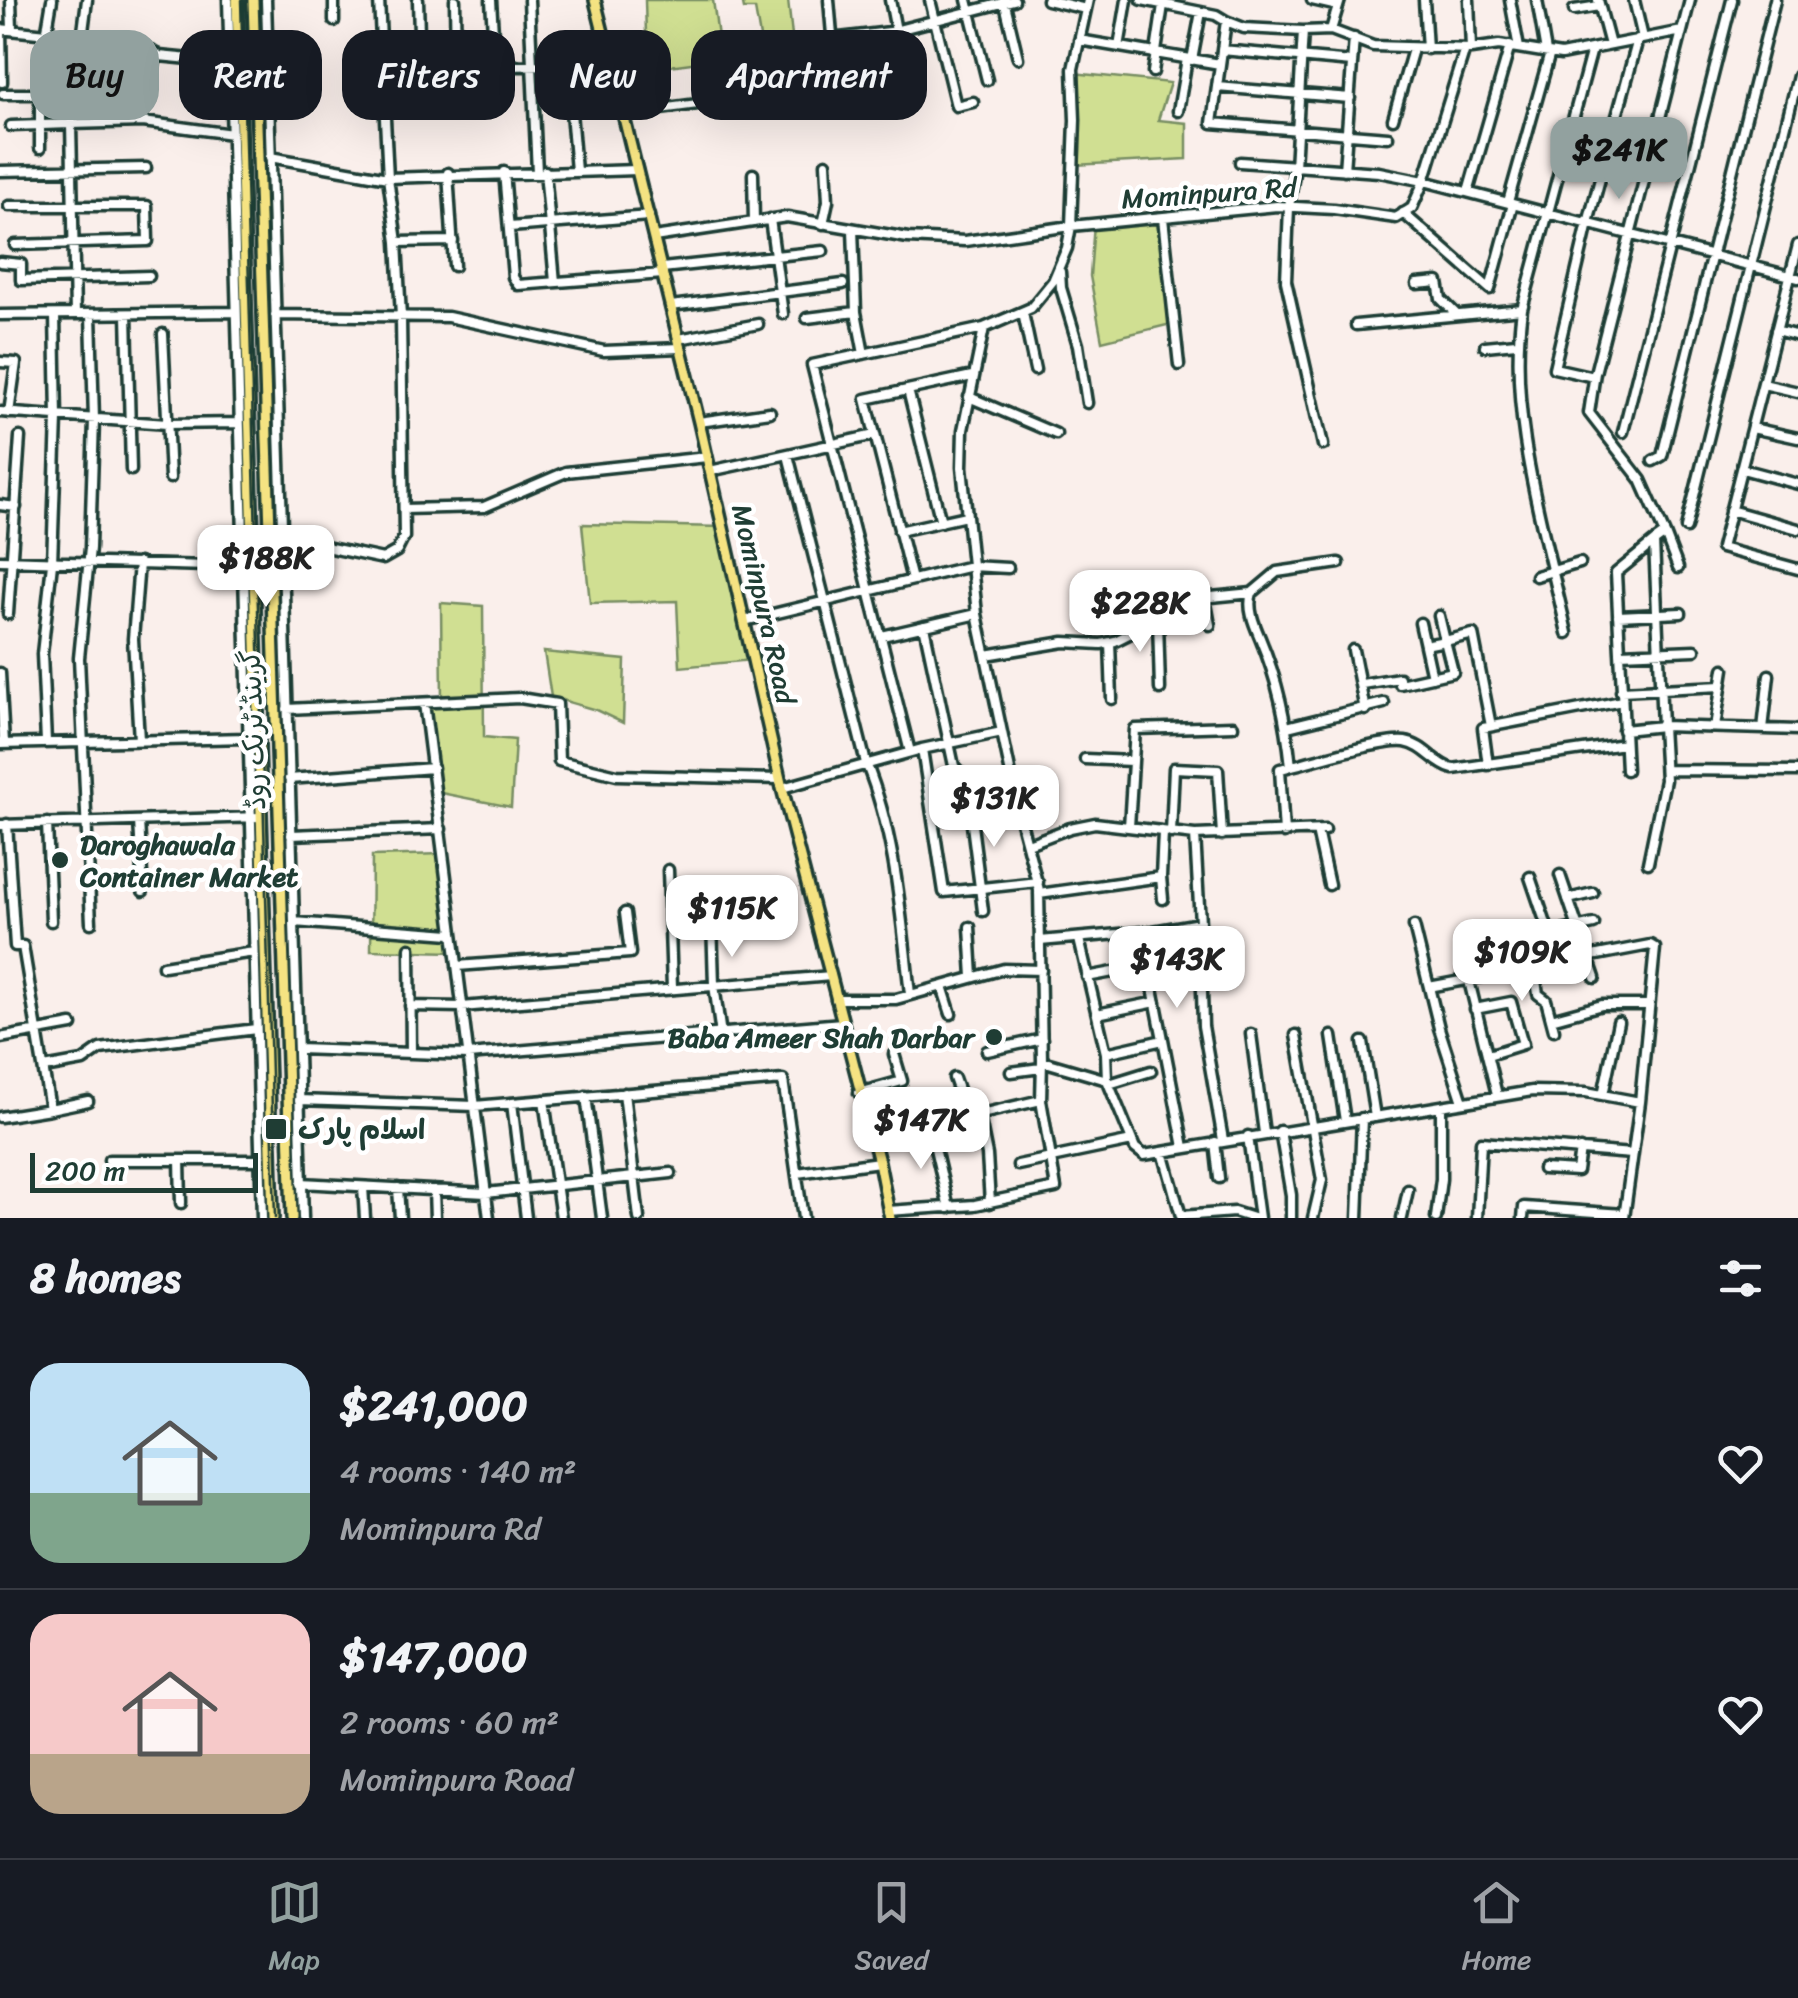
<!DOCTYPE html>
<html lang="en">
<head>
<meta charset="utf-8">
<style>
  :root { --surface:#171b24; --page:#242831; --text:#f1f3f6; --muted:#9ea1a6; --line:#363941; --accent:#92a19f }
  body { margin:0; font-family:Sriracha,"Playpen Sans Arabic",sans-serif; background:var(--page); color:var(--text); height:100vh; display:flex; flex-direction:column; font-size:38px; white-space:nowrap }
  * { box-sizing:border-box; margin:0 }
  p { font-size:32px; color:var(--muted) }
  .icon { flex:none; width:55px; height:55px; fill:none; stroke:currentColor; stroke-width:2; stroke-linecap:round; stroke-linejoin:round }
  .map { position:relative; height:1218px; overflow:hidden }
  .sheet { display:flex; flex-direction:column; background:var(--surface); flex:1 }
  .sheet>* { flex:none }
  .hud { position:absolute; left:30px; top:30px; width:1000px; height:90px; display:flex; gap:20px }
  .scale { position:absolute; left:30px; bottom:25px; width:228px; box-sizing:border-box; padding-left:10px; border:5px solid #1f3d34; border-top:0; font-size:28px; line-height:35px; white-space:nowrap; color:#1f3d34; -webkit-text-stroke:8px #fff; paint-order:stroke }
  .price { position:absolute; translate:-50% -85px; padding:0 22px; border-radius:20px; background:#fff; color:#222; font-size:32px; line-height:65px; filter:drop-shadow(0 2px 5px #0008) }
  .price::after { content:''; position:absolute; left:50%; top:60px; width:30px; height:22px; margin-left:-15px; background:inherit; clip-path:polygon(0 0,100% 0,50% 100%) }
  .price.current { background:var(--accent); color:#111 }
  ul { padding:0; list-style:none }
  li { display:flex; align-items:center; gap:30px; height:250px; padding:0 30px }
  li+li { border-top:2px solid var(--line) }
  li span { display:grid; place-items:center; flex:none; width:280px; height:200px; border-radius:30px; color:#555 }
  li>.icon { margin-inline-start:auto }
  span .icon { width:120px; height:120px; fill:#fffc; stroke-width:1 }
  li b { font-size:42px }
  h2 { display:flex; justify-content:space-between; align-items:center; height:120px; padding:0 30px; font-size:42px }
  .chip { padding:0 35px; border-radius:30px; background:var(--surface); box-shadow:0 10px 40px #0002; font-size:35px; line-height:90px }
  .chip.current { background:var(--accent); color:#111 }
  .menu { display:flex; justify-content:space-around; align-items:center; height:140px; border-top:2px solid var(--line); background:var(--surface); font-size:28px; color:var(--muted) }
  .menu a { display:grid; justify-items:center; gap:5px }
  .menu .current { color:var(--accent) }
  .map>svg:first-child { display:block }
  .green { fill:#d0df92; stroke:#788e63; stroke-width:2.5 }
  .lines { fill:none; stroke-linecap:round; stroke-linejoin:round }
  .minor-casing { stroke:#1f3d34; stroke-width:15 }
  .major-casing { stroke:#1f3d34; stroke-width:16 }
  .minor { stroke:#fff; stroke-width:8 }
  .major { stroke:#f5e382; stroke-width:9 }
  .rail { stroke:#1f3d34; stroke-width:2.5 }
  .poi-dot { fill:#1f3d34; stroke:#fff; stroke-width:4 }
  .labels { text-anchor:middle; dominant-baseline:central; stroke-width:9; stroke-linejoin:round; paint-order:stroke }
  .street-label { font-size:28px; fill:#1f3d34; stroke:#fff }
  .poi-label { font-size:28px; font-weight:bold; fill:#1f3d34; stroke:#fff; text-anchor:start }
</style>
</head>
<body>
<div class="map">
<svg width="1798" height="1218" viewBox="0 0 1798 1218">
  <rect width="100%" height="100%" fill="#faefeb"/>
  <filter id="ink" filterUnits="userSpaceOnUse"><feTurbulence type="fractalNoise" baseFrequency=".01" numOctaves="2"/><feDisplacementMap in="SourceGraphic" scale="20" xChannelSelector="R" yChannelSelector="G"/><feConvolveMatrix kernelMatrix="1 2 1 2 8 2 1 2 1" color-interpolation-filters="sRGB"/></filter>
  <g filter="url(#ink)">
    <path class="green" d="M645,0H713L721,59L647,69Z
      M742,0H788L794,54H763L755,9H744Z
      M1073,73L1170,83L1158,120L1187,123V159L1074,165Z
      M1163,218L1175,323L1102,341L1090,276L1094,224Z
      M582,524L723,527L753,660L680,667L677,601L590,603Z
      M441,603L483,606L484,737L515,740L511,807L436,792L424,703L442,701Z
      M544,652L625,660L623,723L596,710L551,697Z
      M443,854L454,952L371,950L372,856Z"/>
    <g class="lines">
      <defs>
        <path id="minor" d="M11,0L12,29
          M228,0L262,1218
          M266,0L303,1218
          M334,0V21
          M418,0L420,69
          M455,0L456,65
          M491,0L495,66
          M529,0L537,172
          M890,0L906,82
          M930,0L956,106L973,102
          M967,0L987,80
          M1004,0L1018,58
          M1047,0L1086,9
          M1088,0L1073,69L1075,120L1071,226L1067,248L1053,281L1031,308L984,328L963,430L962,467L977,614L1021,822L1039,890L1042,1061L1107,1080L1135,1148L1144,1155L1532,1091L1586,1092L1640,1102
          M1142,0L1216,15L1226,21
          M1312,0L1338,6
          M1424,0L1427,49
          M1469,0L1471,49
          M1510,0L1519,48
          M1537,0L1546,52
          M1598,0L1610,45
          M1634,0L1643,38
          M1690,0L1595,373L1589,413L1641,480L1665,534L1654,542L1662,726L1798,730
          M1574,10L1599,6
          M0,29L141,44L159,56L190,59L197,50L229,42
          M1,29L2,82
          M1331,30L1373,46L1471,49L1499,45L1561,55L1682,31
          M1303,31L1244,28L1226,21L1212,123L1388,137
          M831,39L890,32L1014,0
          M1079,40L1220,64
          M1119,47L1127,0
          M1222,50L1352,62
          M1192,60L1201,12
          M567,65L576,171
          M383,69L600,64L609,61
          M1153,72L1163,5
          M764,79L835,70L829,0
          M1217,87L1350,98
          M3,94H40
          M1178,111L1187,59
          M622,114L713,102
          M1393,119L1413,49
          M140,122L157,54
          M101,123L118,41
          M11,126L71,124L87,0
          M40,148V71L52,0
          M270,157L388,178L637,170
          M1240,162L1379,172L1424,181L1465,49
          M1344,170L1354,38
          M0,171L146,168
          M545,171L555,282
          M504,172L513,277L518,285L663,274
          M448,173L454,266
          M753,174L754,222
          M1468,192L1510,46
          M1508,202L1550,53
          M9,206H147L148,241L15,245
          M1403,213L1490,289L1513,204
          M1163,218L1179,365
          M770,219L783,314
          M823,224L828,201L826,163
          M510,227L649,216
          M853,229L856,312L864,354
          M654,237L787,217L908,238L965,241L1071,226L1277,206L1334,209L1396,218L1412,208L1424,181L1798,278
          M397,242L453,241
          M1798,245L1721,548L1798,569
          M0,262L21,264V280L149,276
          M662,268L823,251
          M1060,272L1061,288L1078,345L1087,403
          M1417,284L1438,282L1441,299L1456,314
          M671,306L843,284
          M1023,313L1035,370
          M75,314L71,124L143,122L232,134
          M91,314L94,420L90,548L79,658L91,923
          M127,314L131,470
          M0,315L236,312
          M275,315L448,317L604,351L681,348
          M807,318L856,312
          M1356,325L1522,309
          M1776,330L1798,336
          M163,334L170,478
          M679,339L758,324
          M1485,346L1516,343
          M0,362L16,363L9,413
          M1594,377L1554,368L1588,223L1638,39
          M1763,384L1798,392
          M908,390L941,522
          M969,397L1056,434
          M0,412L167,424L239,423
          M699,422L770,412
          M1752,428L1798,438
          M1623,432L1732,0
          M1323,445L1286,281L1289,207L1295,167L1303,31L1331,30L1340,0
          M788,455L866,763C896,836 901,916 910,994
          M1653,461L1662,456L1775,0
          M1742,469L1798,484
          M710,471L875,435
          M0,505L16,507
          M404,509L484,507L566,472L707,457
          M1730,510L1798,529
          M1686,528L1798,76
          M899,531L966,516
          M1665,534L1678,568
          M283,538L383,559L397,551L404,537L401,317L397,242L388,178L379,0
          M0,560L242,567
          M1536,576L1580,563
          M912,580L866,399L972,376
          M1252,593C1247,608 1254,624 1260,638C1278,681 1286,720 1291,766
          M1205,598L1210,625
          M8,614L20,437
          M1618,616L1681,613
          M1158,620L1160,689
          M744,621L971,566L1008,568
          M1420,623L1432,677
          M924,626L954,766L960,773L965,817
          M1567,633C1544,528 1507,417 1522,309L1592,49
          M882,636L977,614
          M1110,642L1112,699
          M1425,645L1445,641L1439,616
          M1353,650L1365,710
          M1620,653L1695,650
          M986,655L1064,642L1101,644L1115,641L1201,598L1252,593L1277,572L1339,563
          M0,673L4,743
          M1362,684L1399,678L1400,684L1453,672L1445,641L1473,634L1491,726
          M1621,691L1721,686
          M424,703L489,1218
          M287,709L520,698L557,704L559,761L617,775L780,779
          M1287,727L1384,703
          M1715,727L1724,669
          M1763,729L1769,675
          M1623,730L1662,726L1665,780L1648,863
          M139,740L133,639L139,563
          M46,742L42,654L52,563L57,418L55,315
          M0,744L247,738
          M922,749L944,892L1038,882
          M910,752L812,365L984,328
          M1085,759L1132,761
          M1488,765L1483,728L1622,701
          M1626,770L1616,573L1654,542
          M1666,770L1798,771
          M289,779L433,768
          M782,788L922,749L1002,732
          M971,817L983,911
          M934,819L1019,814
          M139,821L143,891
          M47,823L51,921
          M7,824L15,946H23L50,1109L88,1101
          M0,825L260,817
          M1129,827L1135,729L1233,726
          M1317,831L1329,885
          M1171,833L1174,768L1218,770L1222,835
          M1284,833L1280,769C1306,763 1383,739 1405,742C1425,745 1434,764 1453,769L1624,744
          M291,835L441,829
          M1028,844L1070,828L1095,823L1195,835L1325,830
          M668,870L672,988
          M1560,875L1595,978
          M1161,877L1163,899
          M1530,877L1559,962
          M711,887L714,985L721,1035
          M1039,894L1161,877L1163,832
          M1568,899L1593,893
          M294,922L451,934
          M1200,923L1203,1026L1223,1140
          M1414,926L1439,1028L1463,1102
          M970,927L973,977
          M1079,939L1106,1053L1107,1080
          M1040,941L1153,931L1200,923L1195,835
          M410,948L411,1053
          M163,966L254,952
          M457,966L630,953L625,913
          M1534,967L1538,994L1546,1000L1554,1030
          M1087,977L1129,969
          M942,986L951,1014
          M1429,987L1650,945L1655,948L1640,1102L1624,1218
          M1153,988L1184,1147
          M836,999H896L1004,969L1041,970
          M410,1006L462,1007L831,976
          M1475,1009L1511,1002L1523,1044L1488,1055
          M1097,1014L1156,1002
          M1551,1019L1602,1005H1649
          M1251,1034L1264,1133
          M1296,1035L1322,1180L1313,1218
          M1332,1036L1345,1121
          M0,1038L72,1025
          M1363,1042L1375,1117
          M298,1049L468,1055L842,1023
          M987,1051L1042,1039
          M1106,1053L1163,1040
          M44,1068L83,1061L100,1049L256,1029
          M1011,1072L1041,1068
          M954,1078L968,1118
          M1109,1084L1151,1071
          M624,1093L639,1218
          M859,1093L902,1081L894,1054
          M1497,1095L1462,952L1594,924
          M1603,1095L1618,1022
          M586,1096L602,1218
          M936,1097L943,1126
          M299,1100L475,1106L783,1080L803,1218
          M544,1100L561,1218
          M512,1103L526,1218
          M979,1115L987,1155L990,1203
          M0,1117L50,1109
          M930,1127L949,1208
          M870,1129L950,1125L964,1118L1041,1100
          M1280,1131L1291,1195V1218
          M1248,1136L1259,1218
          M1215,1142L1219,1178
          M1163,1152L1181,1216L1234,1212L1253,1218
          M109,1160H260
          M180,1160L181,1203
          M1018,1165L1132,1141
          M1543,1169L1577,1171L1580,1149
          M797,1173L879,1162
          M301,1183L486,1193L671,1173
          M363,1187L365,1218
          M398,1188L400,1218
          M434,1190L435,1218
          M888,1211L975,1205L1056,1188L1041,1100L1042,1061
          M1358,1218L1362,1118
          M1402,1218L1408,1190
          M1436,1218L1441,1179V1107
          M1477,1218L1481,1142L1632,1154
          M1523,1218L1524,1207L1624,1214"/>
        <path id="major" d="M237,0L273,1218
          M253,0L292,1218
          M595,0L699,422L782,788L879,1162L890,1218"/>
      </defs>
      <use href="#minor" class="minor-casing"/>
      <use href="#major" class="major-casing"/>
      <use href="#minor" class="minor"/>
      <use href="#major" class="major"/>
      <path class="rail" d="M241,0L275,1218"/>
    </g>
  </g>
  <g class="poi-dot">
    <circle cx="60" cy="860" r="10"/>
    <circle cx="994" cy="1037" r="10"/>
    <rect x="264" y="1117" width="24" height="24" rx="5"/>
  </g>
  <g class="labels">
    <g class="street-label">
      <text transform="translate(1209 193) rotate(-4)">Mominpura Rd</text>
      <text transform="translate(764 604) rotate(77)">Mominpura Road</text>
      <text transform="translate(253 730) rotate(-92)">گرینڈ ٹرنک روڈ</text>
    </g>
    <g class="poi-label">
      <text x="80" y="844">Daroghawala<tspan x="80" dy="32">Container Market</tspan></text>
      <text x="974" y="1037" text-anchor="end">Baba Ameer Shah Darbar</text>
      <text x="298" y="1129">اسلام پارک</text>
    </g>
  </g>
</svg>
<div class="scale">200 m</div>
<b class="price current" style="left:1619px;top:202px">$241K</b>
<b class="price" style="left:266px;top:610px">$188K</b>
<b class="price" style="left:1140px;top:655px">$228K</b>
<b class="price" style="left:994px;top:850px">$131K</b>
<b class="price" style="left:732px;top:960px">$115K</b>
<b class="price" style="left:1522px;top:1004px">$109K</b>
<b class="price" style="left:1177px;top:1011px">$143K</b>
<b class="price" style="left:921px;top:1172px">$147K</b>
<div class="hud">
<a class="chip current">Buy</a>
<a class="chip">Rent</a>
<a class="chip">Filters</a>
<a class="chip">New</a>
<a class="chip">Apartment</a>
</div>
</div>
<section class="sheet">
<h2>8 homes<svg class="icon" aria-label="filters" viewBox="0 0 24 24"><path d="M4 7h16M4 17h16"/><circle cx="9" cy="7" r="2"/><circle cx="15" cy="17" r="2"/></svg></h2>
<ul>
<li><span style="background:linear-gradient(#bfe0f5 65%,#7fa58c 0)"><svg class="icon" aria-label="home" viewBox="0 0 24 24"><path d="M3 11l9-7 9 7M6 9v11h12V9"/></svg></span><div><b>$241,000</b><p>4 rooms · 140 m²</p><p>Mominpura Rd</p></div><svg class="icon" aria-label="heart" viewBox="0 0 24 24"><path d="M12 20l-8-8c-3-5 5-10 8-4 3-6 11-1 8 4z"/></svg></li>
<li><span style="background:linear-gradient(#f6c9c9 70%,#b9a48a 0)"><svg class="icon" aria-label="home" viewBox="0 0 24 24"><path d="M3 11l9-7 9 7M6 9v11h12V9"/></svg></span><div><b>$147,000</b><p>2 rooms · 60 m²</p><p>Mominpura Road</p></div><svg class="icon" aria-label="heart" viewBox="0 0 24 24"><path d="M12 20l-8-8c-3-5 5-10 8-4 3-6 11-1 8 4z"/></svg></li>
</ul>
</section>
<nav class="menu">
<a class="current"><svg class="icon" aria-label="map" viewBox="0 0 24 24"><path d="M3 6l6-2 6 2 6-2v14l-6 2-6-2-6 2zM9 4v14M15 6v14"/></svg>Map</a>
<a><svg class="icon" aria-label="saved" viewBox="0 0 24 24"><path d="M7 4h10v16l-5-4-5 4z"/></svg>Saved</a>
<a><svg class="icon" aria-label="home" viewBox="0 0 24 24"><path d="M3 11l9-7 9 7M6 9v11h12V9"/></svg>Home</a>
</nav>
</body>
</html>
